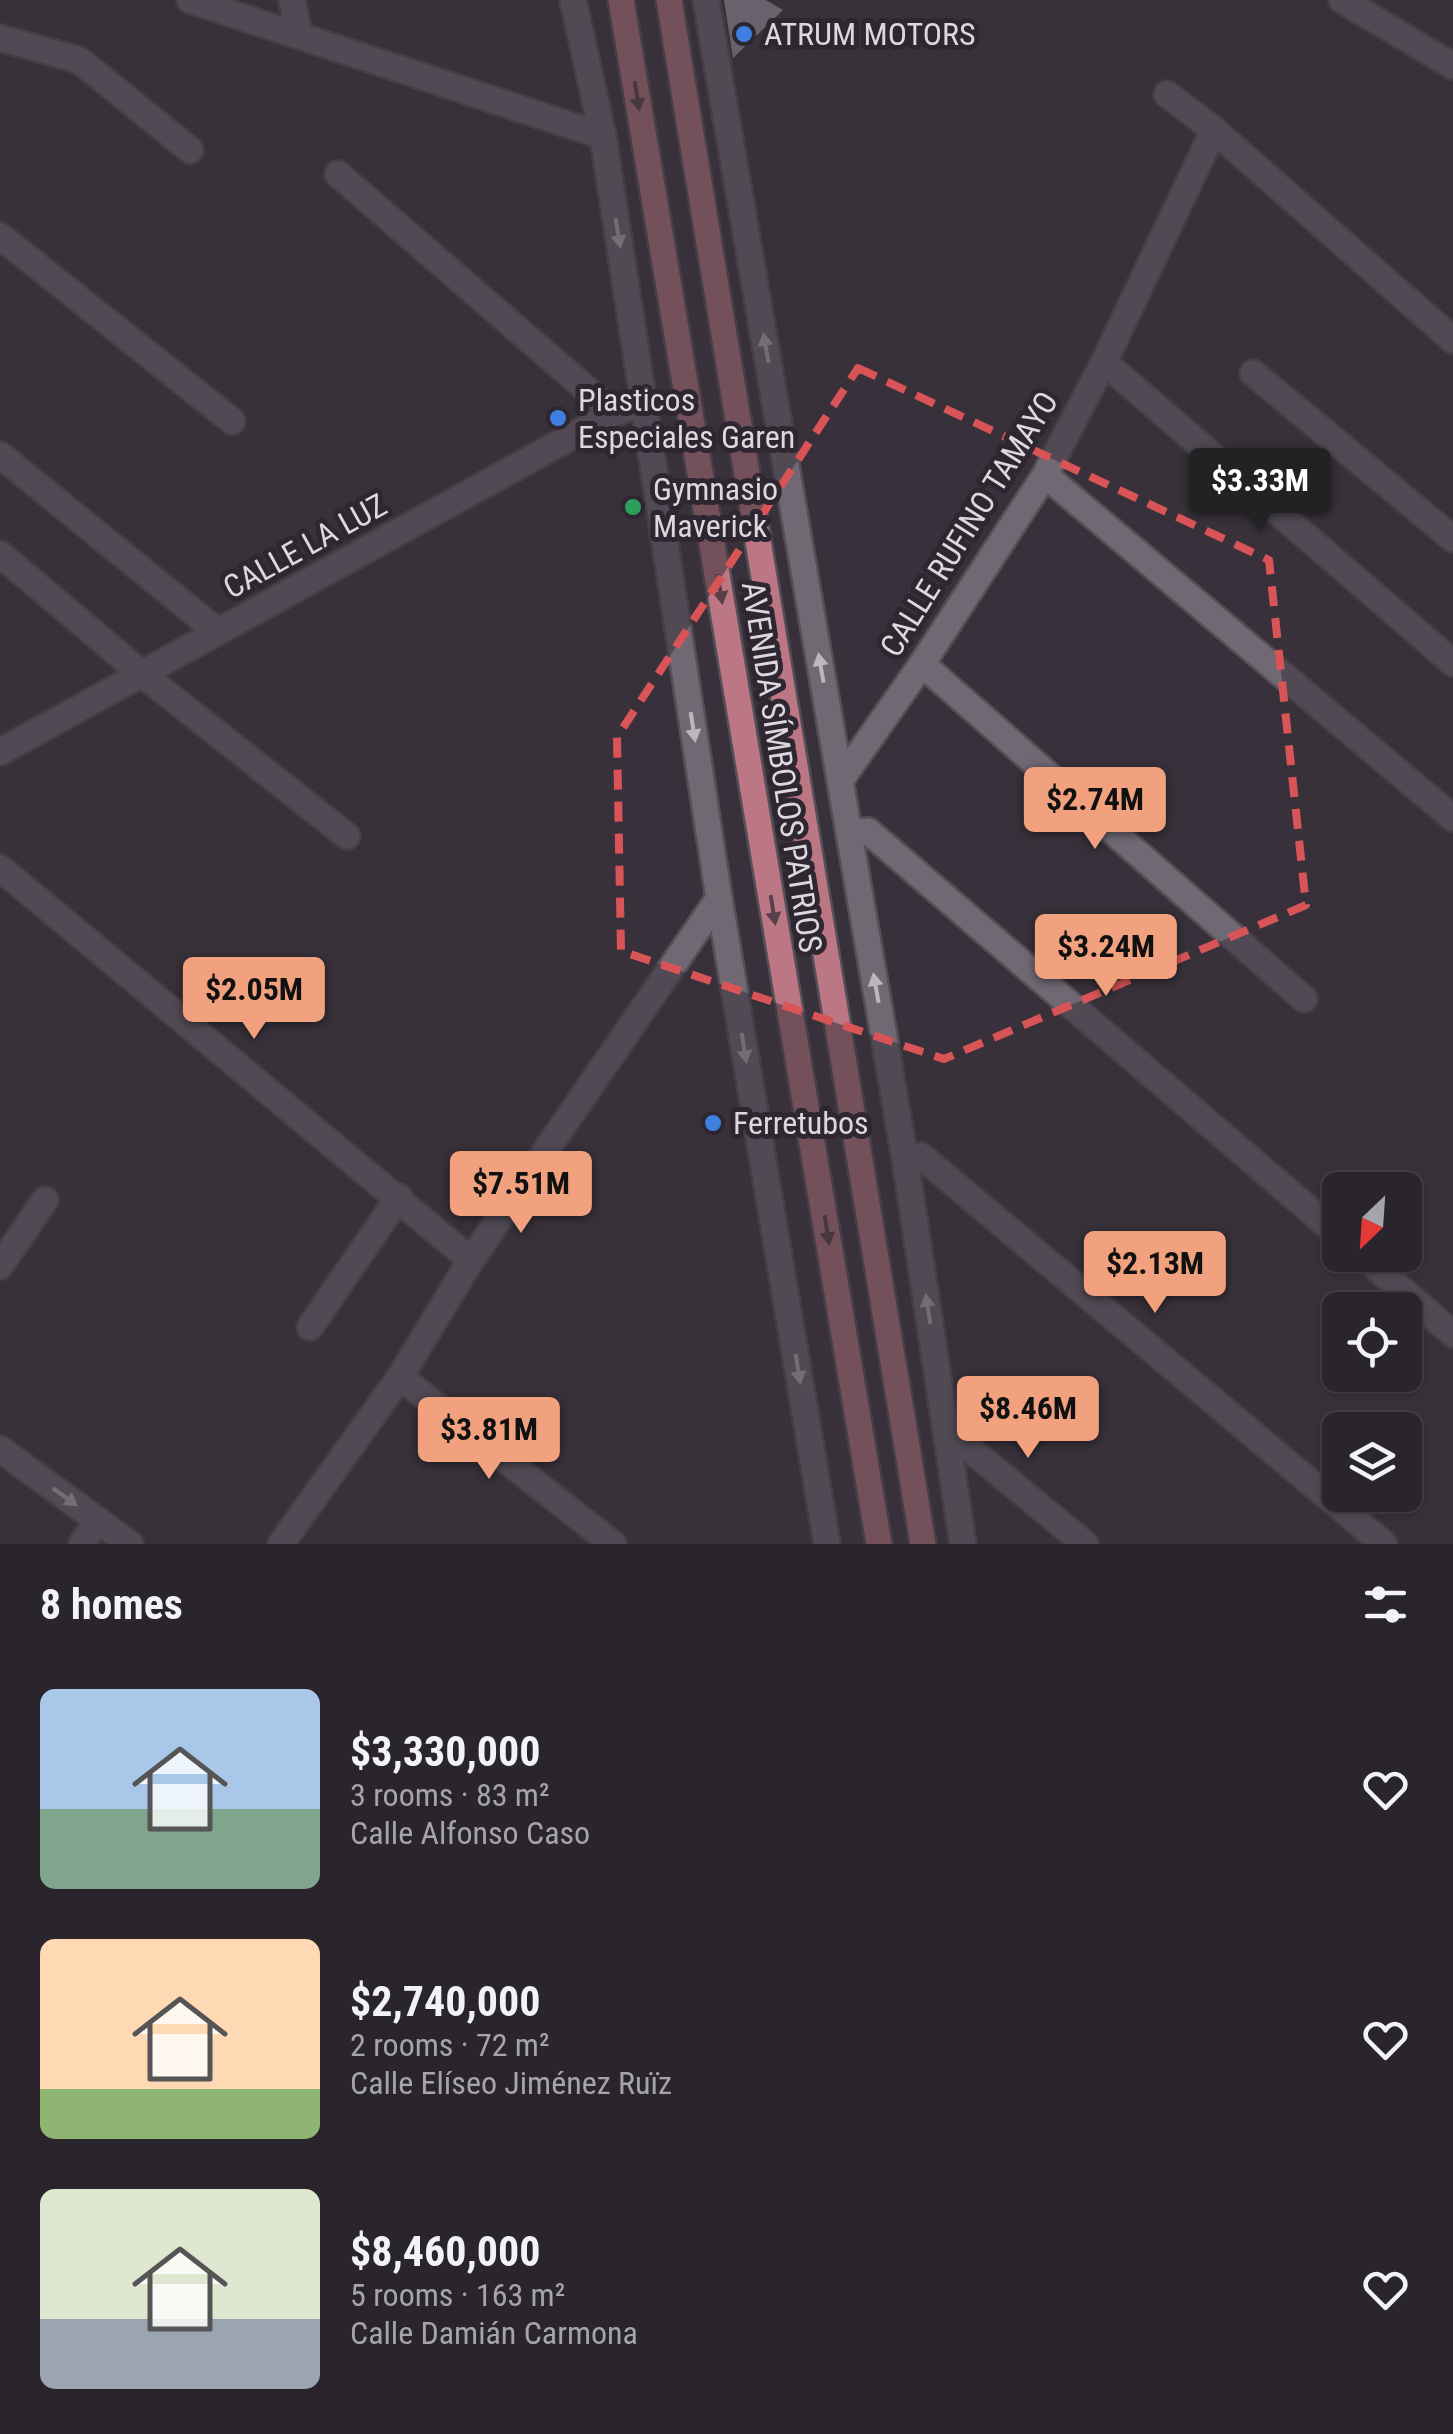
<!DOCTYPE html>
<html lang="en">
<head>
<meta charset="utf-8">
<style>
  :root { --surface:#2a252c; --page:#322d34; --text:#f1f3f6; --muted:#a5a5a9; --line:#464248; --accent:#f2a17e }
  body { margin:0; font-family:"Roboto Condensed",sans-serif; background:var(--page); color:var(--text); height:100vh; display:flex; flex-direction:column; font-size:38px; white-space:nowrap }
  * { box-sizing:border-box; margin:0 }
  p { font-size:32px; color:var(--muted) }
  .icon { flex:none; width:55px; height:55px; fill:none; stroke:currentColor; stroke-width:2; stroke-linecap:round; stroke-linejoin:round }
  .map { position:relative; height:1544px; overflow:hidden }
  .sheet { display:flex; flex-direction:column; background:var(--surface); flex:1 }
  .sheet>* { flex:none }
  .needle { width:65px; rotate:205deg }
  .controls { position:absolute; left:1322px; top:1172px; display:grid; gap:20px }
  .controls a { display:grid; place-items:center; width:100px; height:100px; border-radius:15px; background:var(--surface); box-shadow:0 2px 8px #0004,0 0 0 2px var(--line); font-size:50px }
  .price { position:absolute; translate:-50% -85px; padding:0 22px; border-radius:10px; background:var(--accent); color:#111; font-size:32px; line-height:65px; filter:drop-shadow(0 2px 5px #0008) }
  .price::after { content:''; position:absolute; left:50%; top:60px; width:30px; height:22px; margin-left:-15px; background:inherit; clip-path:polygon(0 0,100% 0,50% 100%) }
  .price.current { background:#222; color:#fff }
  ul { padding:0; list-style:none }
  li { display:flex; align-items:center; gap:30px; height:250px; padding:0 40px }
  li span { display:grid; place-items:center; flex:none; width:280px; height:200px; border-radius:15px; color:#555 }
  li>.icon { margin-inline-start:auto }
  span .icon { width:120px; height:120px; fill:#fffc; stroke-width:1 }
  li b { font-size:42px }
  h2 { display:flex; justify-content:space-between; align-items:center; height:120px; padding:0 40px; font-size:42px }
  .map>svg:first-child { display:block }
  .building { fill:#a49ca8 }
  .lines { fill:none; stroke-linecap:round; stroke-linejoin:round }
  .minor-casing { stroke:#544e57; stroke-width:30 }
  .major-casing { stroke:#544e57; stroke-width:30 }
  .minor { stroke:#706974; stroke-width:25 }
  .major { stroke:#bc7784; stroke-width:25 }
  .oneway { fill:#593f4a }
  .oneway2 { fill:#bcb7be }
  .marked { fill:none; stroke:#d85456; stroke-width:8; stroke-dasharray:20 12; stroke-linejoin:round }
  .shop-dot { fill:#3f7fe0; stroke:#2e2731; stroke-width:4 }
  .leisure-dot { fill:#2e9e5b; stroke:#2e2731; stroke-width:4 }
  .labels { text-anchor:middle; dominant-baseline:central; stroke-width:10; stroke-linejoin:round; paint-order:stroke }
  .poi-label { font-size:32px; fill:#dcd8de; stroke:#2e2731; text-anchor:start }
  .street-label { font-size:32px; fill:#dcd8de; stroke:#2e2731 }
</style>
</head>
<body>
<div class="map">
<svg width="1453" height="1544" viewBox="0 0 1453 1544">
  <rect width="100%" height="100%" fill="#38313b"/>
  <path class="building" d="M724,0H766L783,10L733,58Z"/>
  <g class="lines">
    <defs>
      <path id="minor" d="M190,0L603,136
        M292,0L299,36
        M573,0L603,136L719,898L827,1544
        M706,0L905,1159L963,1544
        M1342,0L1453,66
        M0,38L79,60L190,150
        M1167,94L1214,130L1453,340
        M338,174L614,413
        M0,236L232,421
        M1104,362L1453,663
        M1253,373L1453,539
        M0,455L218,632
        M1045,475L1453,818
        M0,554L142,674L347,836
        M922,664L1304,999
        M0,752L614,413L644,403
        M840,781L922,664L1045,475L1104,362L1214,130
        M850,833L868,831L1340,1236
        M0,868L471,1260
        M905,1159L921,1156L1384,1544
        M1362,1255L1453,1334
        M0,1266L45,1200
        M310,1327L399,1197
        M400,1377L613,1544
        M949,1446L965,1445L1085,1544
        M0,1449L130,1544
        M82,1544L98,1520
        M281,1544L400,1377L471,1260L719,898"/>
      <path id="major" d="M621,0L879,1544
        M669,0L923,1544"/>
    </defs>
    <use href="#minor" class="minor-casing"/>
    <use href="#major" class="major-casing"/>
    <use href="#minor" class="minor"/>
    <use href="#major" class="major"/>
  </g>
  <defs><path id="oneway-solid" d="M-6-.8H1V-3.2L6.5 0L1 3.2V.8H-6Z" transform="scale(2.5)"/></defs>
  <g class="oneway">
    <use href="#oneway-solid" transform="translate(637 96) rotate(81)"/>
    <use href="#oneway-solid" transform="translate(720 589) rotate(81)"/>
    <use href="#oneway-solid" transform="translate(773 910) rotate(81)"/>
    <use href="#oneway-solid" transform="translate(827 1230) rotate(81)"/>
  </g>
  <g class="oneway2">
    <use href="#oneway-solid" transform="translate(618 233) rotate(81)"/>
    <use href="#oneway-solid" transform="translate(766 348) rotate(-100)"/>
    <use href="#oneway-solid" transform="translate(821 668) rotate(-100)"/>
    <use href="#oneway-solid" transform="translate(693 727) rotate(81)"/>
    <use href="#oneway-solid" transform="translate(876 988) rotate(-100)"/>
    <use href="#oneway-solid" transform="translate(744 1048) rotate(81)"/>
    <use href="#oneway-solid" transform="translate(928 1309) rotate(-99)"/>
    <use href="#oneway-solid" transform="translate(798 1369) rotate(81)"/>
    <use href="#oneway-solid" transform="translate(65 1497) rotate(36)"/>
  </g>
  <path d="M0 0H1453V1544H0ZM858,368L1269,560L1306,905L944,1059L621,951L617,737Z" fill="#38313b" fill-opacity=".55" fill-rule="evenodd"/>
  <path class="marked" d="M858,368L1269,560L1306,905L944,1059L621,951L617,737Z"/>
  <g class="shop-dot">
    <circle cx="744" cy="34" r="10"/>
    <circle cx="558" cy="418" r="10"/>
    <circle cx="713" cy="1123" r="10"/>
  </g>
  <circle class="leisure-dot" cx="633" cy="507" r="10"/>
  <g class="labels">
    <g class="poi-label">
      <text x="764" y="34">ATRUM MOTORS</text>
      <text x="578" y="400">Plasticos<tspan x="578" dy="37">Especiales Garen</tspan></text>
      <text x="653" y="489">Gymnasio<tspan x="653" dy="37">Maverick</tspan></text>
      <text x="733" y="1123">Ferretubos</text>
    </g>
    <g class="street-label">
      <text transform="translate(969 524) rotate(-58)">CALLE RUFINO TAMAYO</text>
      <text transform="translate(305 546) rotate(-29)">CALLE LA LUZ</text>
      <text transform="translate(782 767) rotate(81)">AVENIDA SÍMBOLOS PATRIOS</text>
    </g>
  </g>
</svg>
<div class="controls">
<a><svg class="needle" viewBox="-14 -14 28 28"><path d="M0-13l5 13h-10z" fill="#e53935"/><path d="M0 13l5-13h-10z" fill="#a5a5a9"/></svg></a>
<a><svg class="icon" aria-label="locate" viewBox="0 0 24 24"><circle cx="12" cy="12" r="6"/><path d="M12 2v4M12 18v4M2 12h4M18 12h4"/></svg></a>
<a><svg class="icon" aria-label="layers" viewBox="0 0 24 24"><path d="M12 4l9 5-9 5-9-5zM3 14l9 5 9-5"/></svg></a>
</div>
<b class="price current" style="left:1260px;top:533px">$3.33M</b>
<b class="price" style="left:1095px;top:852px">$2.74M</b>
<b class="price" style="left:1106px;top:999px">$3.24M</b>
<b class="price" style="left:254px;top:1042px">$2.05M</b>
<b class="price" style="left:521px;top:1236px">$7.51M</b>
<b class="price" style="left:1155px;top:1316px">$2.13M</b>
<b class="price" style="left:1028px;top:1461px">$8.46M</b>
<b class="price" style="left:489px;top:1482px">$3.81M</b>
</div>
<section class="sheet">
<h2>8 homes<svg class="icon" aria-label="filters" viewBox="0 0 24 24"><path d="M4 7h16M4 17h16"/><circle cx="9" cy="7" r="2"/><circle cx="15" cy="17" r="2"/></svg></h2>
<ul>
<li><span style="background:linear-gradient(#a9c7e8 60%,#7fa58c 0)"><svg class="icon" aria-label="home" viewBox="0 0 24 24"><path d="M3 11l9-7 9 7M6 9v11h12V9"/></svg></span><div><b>$3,330,000</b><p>3 rooms · 83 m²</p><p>Calle Alfonso Caso</p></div><svg class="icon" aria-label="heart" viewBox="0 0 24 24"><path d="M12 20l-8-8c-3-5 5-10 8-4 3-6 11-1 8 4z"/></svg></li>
<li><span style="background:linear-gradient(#ffd9b3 75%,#8fb573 0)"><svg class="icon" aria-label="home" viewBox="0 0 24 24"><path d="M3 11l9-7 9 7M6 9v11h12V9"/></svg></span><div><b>$2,740,000</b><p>2 rooms · 72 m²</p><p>Calle Elíseo Jiménez Ruïz</p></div><svg class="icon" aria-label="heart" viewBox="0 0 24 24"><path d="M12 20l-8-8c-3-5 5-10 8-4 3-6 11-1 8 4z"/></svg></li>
<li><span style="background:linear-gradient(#dfe7d0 65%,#9aa5b1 0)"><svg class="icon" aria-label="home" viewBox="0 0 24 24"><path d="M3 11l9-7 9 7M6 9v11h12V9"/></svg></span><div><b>$8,460,000</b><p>5 rooms · 163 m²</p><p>Calle Damián Carmona</p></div><svg class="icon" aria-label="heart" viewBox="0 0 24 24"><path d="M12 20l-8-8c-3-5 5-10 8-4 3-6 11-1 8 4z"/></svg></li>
</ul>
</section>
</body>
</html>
